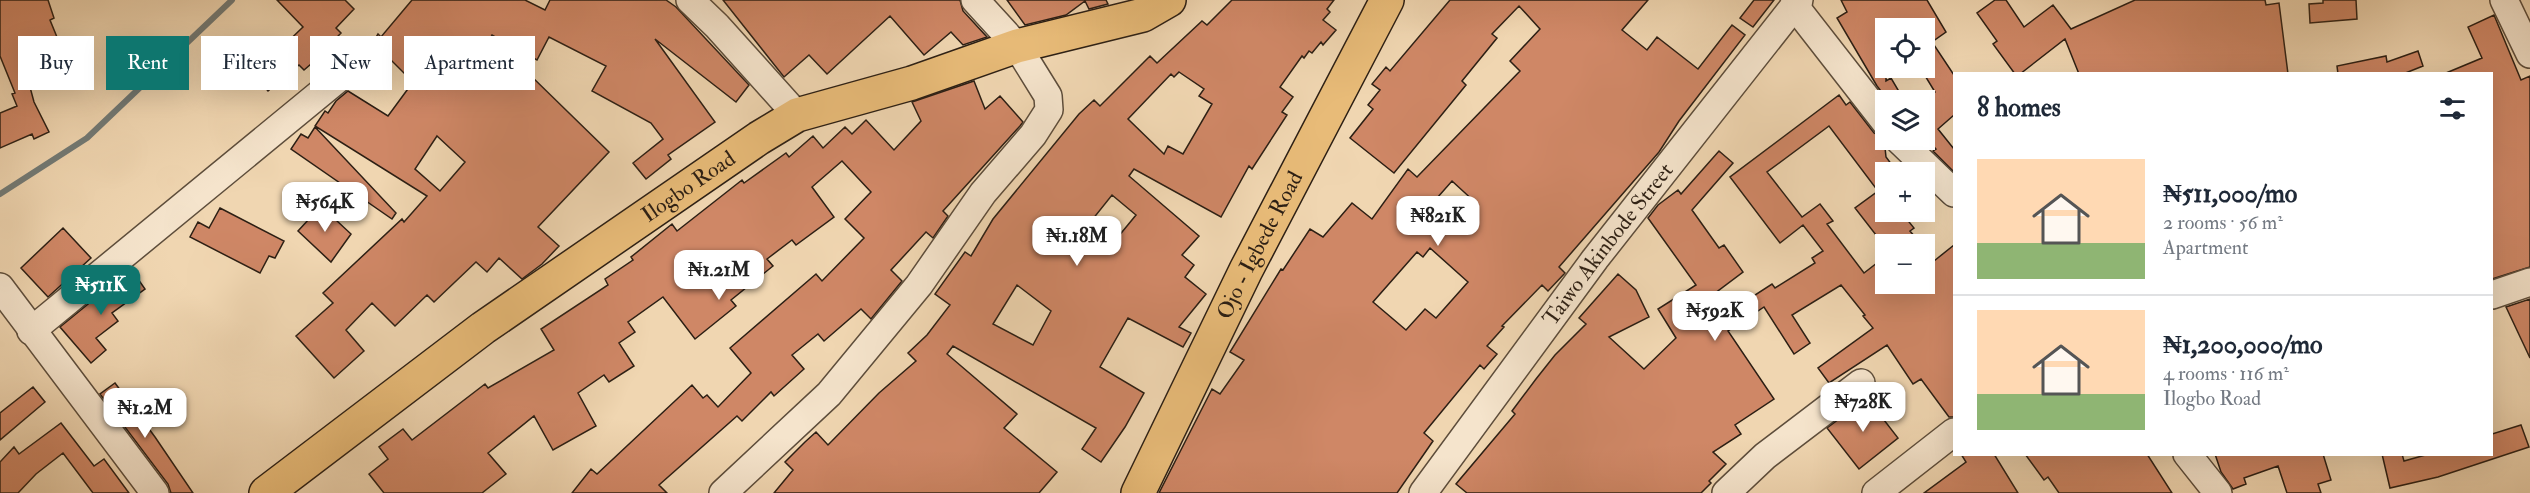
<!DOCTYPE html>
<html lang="en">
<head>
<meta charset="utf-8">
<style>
  :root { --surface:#fff; --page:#f6f6f7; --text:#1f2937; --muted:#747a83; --line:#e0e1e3; --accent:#0f766e }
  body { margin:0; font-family:"IM FELL Double Pica",serif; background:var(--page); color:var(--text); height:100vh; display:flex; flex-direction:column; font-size:22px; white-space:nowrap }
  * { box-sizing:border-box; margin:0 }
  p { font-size:20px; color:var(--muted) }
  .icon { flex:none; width:33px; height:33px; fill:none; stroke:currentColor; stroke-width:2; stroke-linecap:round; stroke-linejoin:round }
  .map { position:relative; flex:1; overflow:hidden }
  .panel { position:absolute; left:1953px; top:72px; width:540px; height:384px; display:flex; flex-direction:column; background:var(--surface); border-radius:0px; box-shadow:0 6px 24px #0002 }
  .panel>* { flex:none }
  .hud { position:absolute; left:18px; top:36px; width:570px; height:54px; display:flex; gap:12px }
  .fabs { position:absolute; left:1875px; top:18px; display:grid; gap:12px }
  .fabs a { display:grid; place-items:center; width:60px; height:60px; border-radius:0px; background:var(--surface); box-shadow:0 6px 24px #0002; font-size:30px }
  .price { position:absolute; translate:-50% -51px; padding:0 14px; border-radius:12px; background:#fff; color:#222; font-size:20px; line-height:39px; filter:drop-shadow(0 2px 3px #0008) }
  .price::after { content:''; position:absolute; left:50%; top:36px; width:18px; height:14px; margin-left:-9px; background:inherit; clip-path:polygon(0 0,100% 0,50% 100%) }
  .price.selected { background:var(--accent); color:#fff }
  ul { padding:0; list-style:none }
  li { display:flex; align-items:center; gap:18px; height:150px; padding:0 24px }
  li+li { border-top:2px solid var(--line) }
  li span { display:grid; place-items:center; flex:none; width:168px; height:120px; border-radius:0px; color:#555 }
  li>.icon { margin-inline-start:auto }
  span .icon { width:72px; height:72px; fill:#fffc; stroke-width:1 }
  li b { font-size:26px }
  h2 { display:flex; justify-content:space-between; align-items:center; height:72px; padding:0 24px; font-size:26px }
  .tag { padding:0 21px; border-radius:0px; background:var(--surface); box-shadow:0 6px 24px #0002; font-size:21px; line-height:54px }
  .tag.selected { background:var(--accent); color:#fff }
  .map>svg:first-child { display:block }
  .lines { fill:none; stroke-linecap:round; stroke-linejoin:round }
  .stream { stroke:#727a76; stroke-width:6 }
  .building { fill:#cf8766; stroke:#2c1f14; stroke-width:1.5; fill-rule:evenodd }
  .minor-casing { stroke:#5d4d3b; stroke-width:30 }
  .major-casing { stroke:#2c1f14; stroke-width:36 }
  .minor { stroke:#f5e4cc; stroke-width:27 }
  .major { stroke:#e8bb78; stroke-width:33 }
  .labels { text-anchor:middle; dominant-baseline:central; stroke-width:6; stroke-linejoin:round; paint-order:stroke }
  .street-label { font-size:22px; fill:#2c1f14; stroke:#f5e4cc }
</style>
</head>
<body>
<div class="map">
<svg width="2530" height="493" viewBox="0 0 2530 493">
  <rect width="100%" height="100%" fill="#f0d6b1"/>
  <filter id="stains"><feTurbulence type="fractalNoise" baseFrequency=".00333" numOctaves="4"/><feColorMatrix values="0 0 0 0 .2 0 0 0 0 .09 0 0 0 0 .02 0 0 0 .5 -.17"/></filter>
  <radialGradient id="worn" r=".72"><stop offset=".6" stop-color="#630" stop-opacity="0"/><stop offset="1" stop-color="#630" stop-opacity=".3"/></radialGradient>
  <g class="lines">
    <path class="stream" d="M0,194L87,138L232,0"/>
  </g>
  <path class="building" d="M0,0H48L54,18L50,20L66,59L27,76L34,102L49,132L34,139L32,134L0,148V113L17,106L12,94L15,93L0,56Z
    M277,0H345L354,9L336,28L341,33L311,64L304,70L299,65L268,91L245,63L267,45L275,54L303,27Z
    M412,0H525L545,10L550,0H666L676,7L749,85L736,102L655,39L715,122L668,155L671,159L646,179L633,163L663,139L651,123L592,91L606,66L549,37L537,60L492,35L491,37L609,152L538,227L559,246L542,264L522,279L499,258L487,272L476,262L434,302L427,295L395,326L372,303L346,330L364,351L334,378L296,336L333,303L323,293L402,219L404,222L427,196L315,126L325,111L328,113L336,101L348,91L388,116L413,82L391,60L385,67L367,52L378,34L381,37ZM437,136L465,162L440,191L415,169Z
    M723,0H960L963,11L987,37L963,45L951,32L924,55L890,16L827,74L809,55L784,77Z
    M1007,0H1106L1108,4L1089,9L1085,1L1066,15L1025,25Z
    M1232,0H1334L1327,9L1330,12L1323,20L1336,30L1323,45L1321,42L1312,53L1309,51L1304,58L1302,56L1280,87L1293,97L1282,112L1287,115L1252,169L1249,166L1221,217L1134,169L1129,176L1199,236L1182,255L1194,265L1185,277L1206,294L1179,327L1191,333L1183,347L1128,318L1100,367L1144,393L1125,427L1101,462L1082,449L1096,428L953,346L947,354L1017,414L1004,428L1057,472L1039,493H774L793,470L785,462L805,442L816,432L828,445L879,393L916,361L908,353L927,335L950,305L935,294L965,252L971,256L993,219L1079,114L1094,100L1100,106L1150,56L1157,63L1202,21L1207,25ZM1179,72L1204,89L1199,96L1212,104L1183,154L1168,146L1164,154L1128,119L1171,74L1174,77ZM1112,195L1136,215L1113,243L1088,225ZM1017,285L1051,311L1033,345L993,324Z
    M1450,0H1648L1622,30L1647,50L1657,37L1698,69L1732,25L1745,35L1679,121L1659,152L1559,267L1565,273L1548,291L1542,285L1502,326L1504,327L1487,346L1497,354L1484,369L1480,365L1424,433L1433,441L1397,493H1159L1212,389L1220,394L1244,360L1230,352L1281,269L1283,270L1310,229L1323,237L1352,203L1372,219L1408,169L1417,177L1520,71L1510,61L1540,29L1519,6L1492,34L1497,38L1462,81L1466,85L1394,173L1350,138L1373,109L1368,105L1380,90L1372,84L1386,67L1390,71ZM1452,181L1476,203L1456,227L1430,206ZM1430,248L1468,282L1436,318L1425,309L1406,330L1373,302L1417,252L1423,257Z
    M1754,0H1774L1753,27L1740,18Z
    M1841,0H1927L1946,32L1932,42L1954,75V115L1938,129L1954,149V172L1933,151L1936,149L1926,138L1925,139L1924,100L1935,92L1924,74V28H1886V81L1891,78L1904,100H1888L1877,86L1837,18L1847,12Z
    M1995,0H2006L2024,27L2053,5L2071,29L2135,0H2265L2266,5L2279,3L2288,74H2079L2065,39L2020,74H2015L1993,44L1997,41L1977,13Z
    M2323,0H2356L2357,19L2310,23L2309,4L2323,3Z
    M2494,15L2521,80L2530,76V267L2492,279V74L2446,73L2482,58L2468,27Z
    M2418,51L2423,66L2403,74H2338L2337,66L2386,56L2387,62Z
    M974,81L985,109L1000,96L1023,122L1020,126L943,211L948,216L933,238L926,232L891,270L902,281L871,319L861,309L824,341L818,334L792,355L804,369L774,396L771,392L742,421L737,416L659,485L667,493H572L591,469L597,474L692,385L703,398L707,395L718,407L751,373L730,348L816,274L822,281L864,238L845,219L871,192L842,161L812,187L834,217L796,245L792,240L767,259L773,266L731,300L736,306L695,339L663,297L628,322L635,332L619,343L634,366L609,382L604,375L578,393L596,426L553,450L534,416L488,453L506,474L482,493H384L369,474L388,459L379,447L403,429L412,440L485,384L488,388L554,350L541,329L608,285L605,279L633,260L631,257L672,224L677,231L742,180L744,183L786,153L789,157L813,136L823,148L845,127L852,134L866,120L894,150L921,121L912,102Z
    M1839,95L1846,105L1850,102L1874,133L1884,138L1886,157L1892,165L1886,169V212H1901L1914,228L1910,231L1921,244H1883L1855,208L1878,191L1829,126L1767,172L1802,217L1820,204L1833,221L1827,224L1864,273L1886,256V284H1924V249L1934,261L1954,245V417H1949L1921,379L1913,384L1887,345L1829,383L1818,368L1873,328L1863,316L1865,315L1841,285L1792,315L1810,343L1794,354L1764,307L1728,331L1774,399L1735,425L1741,434L1713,452L1726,464L1709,481L1711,483L1701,493H1467L1456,484L1515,414L1512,411L1536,379L1555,355L1586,324L1579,318L1618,274L1636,290L1649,317L1609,337L1644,369L1676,338L1658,309L1696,285L1648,218L1658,205L1678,190L1681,194L1719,151L1733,163L1692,210L1719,248L1724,245L1743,272L1702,303L1715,321L1772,284L1775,288L1815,263L1812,258L1823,251L1803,225L1780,243L1730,177Z
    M315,127L396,213L392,219L291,149L301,134L308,138Z
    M321,206L351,234L331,262L298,231Z
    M220,208L284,241L275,258L269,256L260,273L190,237L198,222L209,228Z
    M63,228L91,258L48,297L21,268Z
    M131,269L145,289L112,313L118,321L96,338L106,350L91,363L60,327Z
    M2530,299V358L2506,307Z
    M115,383L155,437L193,493H171L168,484L100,394Z
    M33,387L45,402L0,440V413Z
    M1867,398L1898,438L1859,469L1827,428Z
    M61,423L94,466L104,459L129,493H93L63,453L36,474L18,493H0V462L14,447L19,454Z
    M2521,425L2529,447L2438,477L2390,488L2382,454H2402L2404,461L2429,454H2492V434Z
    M1961,454H1994L2018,493H1924L1966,462Z
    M2025,454H2147L2172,493H2059L2048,477L2044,480Z
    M2215,454H2323L2331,480L2318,484L2321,493H2287L2278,466L2244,478L2246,484L2233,489L2221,472Z"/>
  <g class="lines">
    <defs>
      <g id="minor">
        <path d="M690,0L717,26L797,115"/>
        <path d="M2504,0L2530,54"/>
        <path d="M1794,5L1886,123"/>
        <path d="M1899,140L1954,193"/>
        <path d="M0,287L155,493"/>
        <path d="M2492,295L2530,282"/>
        <path d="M31,331L356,64"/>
        <path d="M2187,454L2218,493"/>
        <path d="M723,493L829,394L919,285L983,193L1033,135L1049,110L1048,96L1017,46L975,0"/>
        <path id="s1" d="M1423,493L1595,259L1799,0"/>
        <path d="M1726,493L1765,456L1861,383"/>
        <path d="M1876,493L1954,432"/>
      </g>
      <g id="major">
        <path id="s2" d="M266,493L483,328L759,138L797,115L912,83L1017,46L1143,15L1169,0"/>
        <path id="s3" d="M1138,493L1246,270L1387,0"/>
      </g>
    </defs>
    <use href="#minor" class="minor-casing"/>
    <use href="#major" class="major-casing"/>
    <use href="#minor" class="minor"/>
    <use href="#major" class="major"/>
  </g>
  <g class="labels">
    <g class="street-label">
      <text stroke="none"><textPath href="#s2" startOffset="522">Ilogbo Road</textPath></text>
      <text stroke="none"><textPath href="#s1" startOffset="310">Taiwo Akinbode Street</textPath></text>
      <text stroke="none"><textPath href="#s3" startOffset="276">Ojo - Igbede Road</textPath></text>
    </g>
  </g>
  <rect width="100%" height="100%" filter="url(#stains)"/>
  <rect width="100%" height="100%" fill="url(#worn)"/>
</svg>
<div class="fabs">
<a><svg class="icon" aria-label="locate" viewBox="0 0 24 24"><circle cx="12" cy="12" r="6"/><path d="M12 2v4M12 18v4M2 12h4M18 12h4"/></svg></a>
<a><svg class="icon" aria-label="layers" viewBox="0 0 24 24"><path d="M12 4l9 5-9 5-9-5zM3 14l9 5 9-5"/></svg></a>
<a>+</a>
<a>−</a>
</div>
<b class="price" style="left:325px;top:233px">₦564K</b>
<b class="price" style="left:1438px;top:247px">₦821K</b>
<b class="price" style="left:1077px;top:267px">₦1.18M</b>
<b class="price" style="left:719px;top:301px">₦1.21M</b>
<b class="price selected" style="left:101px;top:316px">₦511K</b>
<b class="price" style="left:1715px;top:342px">₦592K</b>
<b class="price" style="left:1863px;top:433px">₦728K</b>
<b class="price" style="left:145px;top:439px">₦1.2M</b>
<div class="hud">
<a class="tag">Buy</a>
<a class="tag selected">Rent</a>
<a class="tag">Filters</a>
<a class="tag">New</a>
<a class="tag">Apartment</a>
</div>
<section class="panel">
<h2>8 homes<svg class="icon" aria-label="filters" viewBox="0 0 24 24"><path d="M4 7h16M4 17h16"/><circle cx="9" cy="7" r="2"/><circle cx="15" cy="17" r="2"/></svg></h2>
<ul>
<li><span style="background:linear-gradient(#ffd9b3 70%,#8fb573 0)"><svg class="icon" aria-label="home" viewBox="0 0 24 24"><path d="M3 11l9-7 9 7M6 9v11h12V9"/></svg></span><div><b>₦511,000/mo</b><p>2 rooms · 56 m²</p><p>Apartment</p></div></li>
<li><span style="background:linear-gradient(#ffd9b3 70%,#8fb573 0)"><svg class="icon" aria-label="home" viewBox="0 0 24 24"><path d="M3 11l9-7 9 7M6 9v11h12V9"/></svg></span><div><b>₦1,200,000/mo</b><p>4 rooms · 116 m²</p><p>Ilogbo Road</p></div></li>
</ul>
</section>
</div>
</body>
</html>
